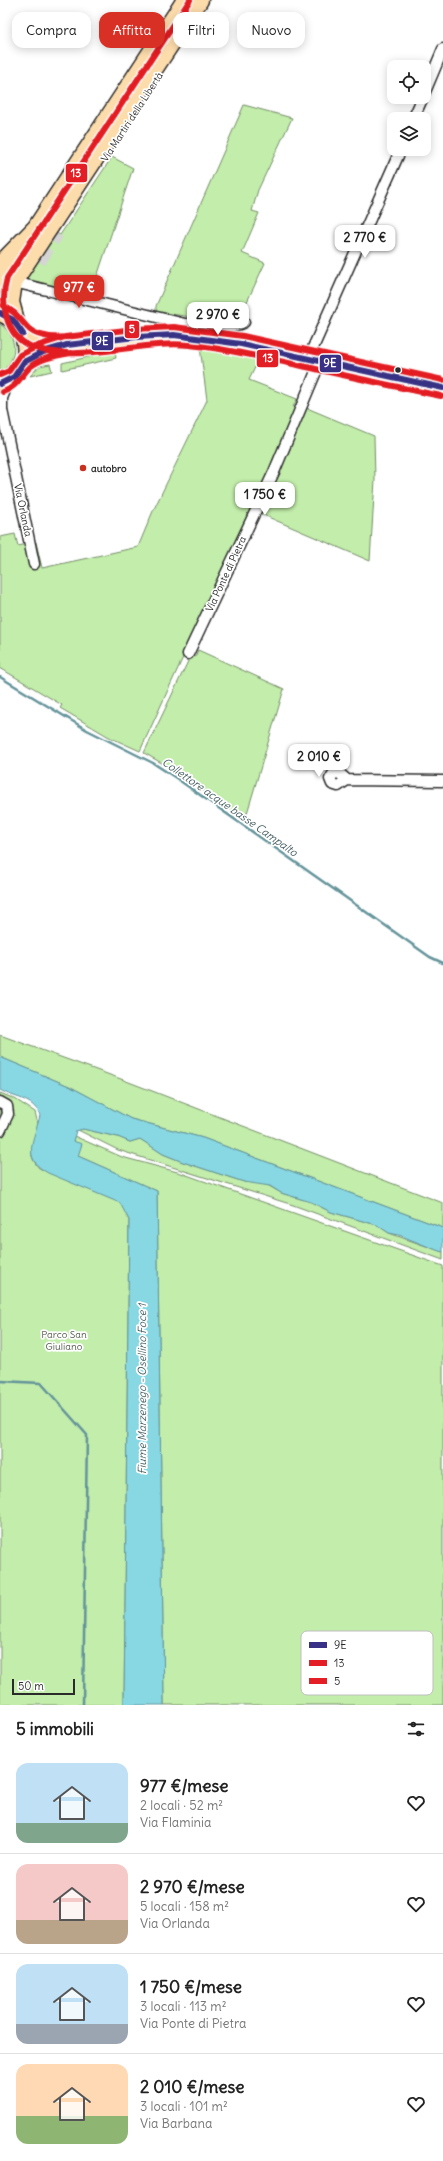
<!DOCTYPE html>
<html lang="it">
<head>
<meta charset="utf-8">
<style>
  :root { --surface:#fff; --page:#f6f6f6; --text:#222; --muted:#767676; --line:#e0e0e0; --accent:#d93025 }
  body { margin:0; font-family:Delius,sans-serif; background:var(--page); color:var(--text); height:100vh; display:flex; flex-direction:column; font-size:15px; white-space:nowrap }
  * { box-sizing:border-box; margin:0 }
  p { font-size:13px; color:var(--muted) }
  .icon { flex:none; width:22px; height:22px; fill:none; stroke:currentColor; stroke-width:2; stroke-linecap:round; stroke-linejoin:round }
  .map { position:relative; height:1705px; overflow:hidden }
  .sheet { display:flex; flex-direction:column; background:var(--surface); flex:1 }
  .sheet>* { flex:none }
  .banner { position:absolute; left:12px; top:12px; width:419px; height:36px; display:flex; gap:8px }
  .tools { position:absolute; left:387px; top:60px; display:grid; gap:8px }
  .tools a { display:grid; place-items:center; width:44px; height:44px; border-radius:8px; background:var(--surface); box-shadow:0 2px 10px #0003; font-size:20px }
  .scale { position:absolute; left:12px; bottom:10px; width:63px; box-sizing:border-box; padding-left:4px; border:2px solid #2b2b2b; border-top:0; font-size:11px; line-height:14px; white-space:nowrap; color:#2b2b2b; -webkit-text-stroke:3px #fff; paint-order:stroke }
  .price { position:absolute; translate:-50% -34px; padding:0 9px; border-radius:8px; background:#fff; color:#222; font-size:13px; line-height:26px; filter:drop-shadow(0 1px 2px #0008) }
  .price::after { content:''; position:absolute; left:50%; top:24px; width:12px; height:9px; margin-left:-6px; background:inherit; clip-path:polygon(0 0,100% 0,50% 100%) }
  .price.selected { background:var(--accent); color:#fff }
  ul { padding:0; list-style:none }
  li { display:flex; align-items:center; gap:12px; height:100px; padding:0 16px }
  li+li { border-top:1px solid var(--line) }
  li span { display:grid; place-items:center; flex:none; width:112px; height:80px; border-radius:12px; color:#555 }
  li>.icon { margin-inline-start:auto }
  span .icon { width:48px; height:48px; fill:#fffc; stroke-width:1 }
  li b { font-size:17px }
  h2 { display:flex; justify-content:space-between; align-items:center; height:48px; padding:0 16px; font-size:17px }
  .pill { padding:0 14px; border-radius:12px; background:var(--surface); box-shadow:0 2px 10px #0003; font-size:14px; line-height:36px }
  .pill.selected { background:var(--accent); color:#fff }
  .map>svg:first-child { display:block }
  .green { fill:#c2edaa; stroke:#768c6a }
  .water { fill:#88d8e4; stroke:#63939a }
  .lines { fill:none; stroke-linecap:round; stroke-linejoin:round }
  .stream { stroke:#63939a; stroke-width:2.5 }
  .primary-tunnel { stroke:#d5d5d5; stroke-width:16; stroke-dasharray:16 8; stroke-linecap:butt }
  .street-casing { stroke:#2b2b2b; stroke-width:13 }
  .primary-casing { stroke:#2b2b2b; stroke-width:19 }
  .street { stroke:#fff; stroke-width:10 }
  .primary { stroke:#fddcac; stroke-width:16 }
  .bus-1-casing { stroke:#fff; stroke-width:9 }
  .bus-2-casing { stroke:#fff; stroke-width:9 }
  .bus-3-casing { stroke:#fff; stroke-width:9 }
  .bus-1 { stroke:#393185; stroke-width:6 }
  .bus-2 { stroke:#e31e24; stroke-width:6 }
  .bus-3 { stroke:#e31e24; stroke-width:6 }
  .bus-dot { fill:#2b2b2b; stroke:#fff; stroke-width:1.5 }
  .poi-dot { fill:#c8321e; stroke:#fff; stroke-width:1.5 }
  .labels { text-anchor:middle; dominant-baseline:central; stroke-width:3.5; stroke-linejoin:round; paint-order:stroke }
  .street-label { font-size:10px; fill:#2b2b2b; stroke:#fff }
  .poi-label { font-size:10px; font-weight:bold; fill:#2b2b2b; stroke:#fff; text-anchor:start }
  .park-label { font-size:10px; fill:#515c4b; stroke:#fff }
  .water-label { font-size:11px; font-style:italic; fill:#475f62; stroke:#fff }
  .key { fill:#fff; stroke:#bfbfbf; stroke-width:1 }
  .key-label { font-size:11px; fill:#2b2b2b }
  .line-badge { stroke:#fff; stroke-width:1.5 }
  .badge-label { font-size:11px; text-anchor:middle; font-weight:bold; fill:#fff }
</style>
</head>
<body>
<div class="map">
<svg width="443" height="1705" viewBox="0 0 443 1705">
  <rect width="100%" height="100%" fill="#fff"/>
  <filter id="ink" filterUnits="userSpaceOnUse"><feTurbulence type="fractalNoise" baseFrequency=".025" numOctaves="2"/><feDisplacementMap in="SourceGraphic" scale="8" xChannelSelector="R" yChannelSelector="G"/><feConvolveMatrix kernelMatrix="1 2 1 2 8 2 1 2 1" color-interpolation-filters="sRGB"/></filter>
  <g filter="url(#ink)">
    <path class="green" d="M244,105L292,118L258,190L252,211L259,213L242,253L265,263L239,319L221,321L156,312V306Z
      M112,157L133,168L90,298L22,279L52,231L60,235Z
      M0,324C18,336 19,360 0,372Z
      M200,347L259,359L249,380L297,399L293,407L297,409L140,751L109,737L60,708L62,705L0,668V537L15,534L18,546L36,542L42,568L138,547L153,511L207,400Z
      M115,351L116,358L62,370V363Z
      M50,364L52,371L30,376L39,366Z
      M307,408L374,436L375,480L370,561L261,514L260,511Z
      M198,650L284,689L245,820L174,770L144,753L191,655L195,657Z
      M0,1035L121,1079L443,1203V1228L203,1138L131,1119L69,1086L0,1057Z
      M0,1093L15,1099L35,1112C36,1116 38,1123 38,1127C36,1146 24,1151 39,1168L121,1203L129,1220L124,1705H0Z
      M83,1129L118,1137L130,1142L140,1139L163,1154L183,1162L244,1182L264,1183L281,1193L311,1202L331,1212L377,1225L389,1233L443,1252V1260L293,1205L118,1150L78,1130Z
      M74,1136L122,1157L181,1173L443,1266V1705H164L157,1191L78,1156L73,1141Z"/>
    <path class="water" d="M0,1057L69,1086L131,1119L203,1138L443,1228V1252L439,1251L399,1235L389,1233L377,1225L331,1212L311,1202L281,1193L270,1186L244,1182L183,1162L163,1154L140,1139L130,1142L118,1137L83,1129L76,1131L73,1141L82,1144L78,1156L157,1191L164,1705H124L129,1220L120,1203L48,1173C20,1158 35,1139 40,1115C33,1098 14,1098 0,1090Z"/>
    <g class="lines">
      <path class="stream" d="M0,677L87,730L153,763L176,778L430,957L443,963
        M0,1381L41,1383L87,1435L83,1705"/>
      <path class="primary-tunnel" d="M38,261L56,233"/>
      <defs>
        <path id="street" d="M424,94L443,49
          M413,119L423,97
          M14,282L185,324L184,336
          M185,324C203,323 227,331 244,322
          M308,359L401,149
          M0,407L2,410V398L9,381
          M2,410L34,564
          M188,654L274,472L320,362
          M347,780L339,773L333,774L330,779L332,784L338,786L347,780L443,781
          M0,1102L7,1106L8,1114L0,1131"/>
        <path id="primary" d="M0,264L36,227L185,0
          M0,284L14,262
          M0,313C33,325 35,374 0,384
          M17,324L11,302L14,282L200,0
          M23,334L48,345H67L150,336L199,337L241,344L443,388"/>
      </defs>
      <use href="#street" class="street-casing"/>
      <use href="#primary" class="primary-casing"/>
      <use href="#street" class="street"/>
      <use href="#primary" class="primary"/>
      <defs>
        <path id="bus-1" d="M0,313L13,320L23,334
          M0,384L14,377L24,362L43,352L67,345L136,337L174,335L241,344L443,388"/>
        <path id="bus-2" d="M190,0L7,278C0,302 5,335 30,346C73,365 140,340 189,345C225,348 259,357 293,364C343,375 392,386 441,396
          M3,392C17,387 20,377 30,367C40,358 58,355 71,353"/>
        <path id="bus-3" d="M3,306C16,311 20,320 29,329C39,338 56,338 69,337
          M0,375L9,371L20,355L40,345L65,337L135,329L174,327L243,336L443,380"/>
      </defs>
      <use href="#bus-1" class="bus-1-casing"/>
      <use href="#bus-2" class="bus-2-casing"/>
      <use href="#bus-3" class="bus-3-casing"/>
      <use href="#bus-1" class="bus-1"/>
      <use href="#bus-2" class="bus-2"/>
      <use href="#bus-3" class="bus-3"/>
    </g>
  </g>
  <circle class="bus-dot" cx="398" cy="370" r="3.5"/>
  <circle class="poi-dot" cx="83" cy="468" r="4"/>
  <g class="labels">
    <g class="street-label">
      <text transform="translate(132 117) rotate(-57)">Via Martiri della Libertà</text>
      <text transform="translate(23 510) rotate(78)">Via Orlanda</text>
      <text transform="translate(226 574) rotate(-65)">Via Ponte di Pietra</text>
    </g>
    <g class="poi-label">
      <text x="91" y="468">autobro</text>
    </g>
    <g class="park-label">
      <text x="64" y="1334">Parco San<tspan x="64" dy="12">Giuliano</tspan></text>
    </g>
    <g class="water-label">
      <text transform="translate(230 807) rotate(35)">Collettore acque basse Campalto</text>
      <text transform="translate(142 1389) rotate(-90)">Fiume Marzenego - Osellino Foce 1</text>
    </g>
  </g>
  <rect x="301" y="1631" width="132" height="64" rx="6" class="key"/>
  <rect x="309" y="1642" width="18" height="6" fill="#393185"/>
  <rect x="309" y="1660" width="18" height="6" fill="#e31e24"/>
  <rect x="309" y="1678" width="18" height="6" fill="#e31e24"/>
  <g class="key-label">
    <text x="334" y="1649">9E</text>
    <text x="334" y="1667">13</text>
    <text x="334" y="1685">5</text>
  </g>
  <g class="line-badge">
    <rect x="65" y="163" width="23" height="20" rx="4" fill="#e31e24"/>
    <rect x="124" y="320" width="16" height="19" rx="4" fill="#e31e24"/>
    <rect x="91" y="331" width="23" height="20" rx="4" fill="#393185"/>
    <rect x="256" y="349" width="23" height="19" rx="4" fill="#e31e24"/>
    <rect x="319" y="354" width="23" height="19" rx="4" fill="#393185"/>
  </g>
  <g class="badge-label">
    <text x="76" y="177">13</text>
    <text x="132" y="333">5</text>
    <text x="102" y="345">9E</text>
    <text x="268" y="362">13</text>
    <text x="330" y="367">9E</text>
  </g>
</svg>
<div class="tools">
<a><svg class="icon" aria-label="locate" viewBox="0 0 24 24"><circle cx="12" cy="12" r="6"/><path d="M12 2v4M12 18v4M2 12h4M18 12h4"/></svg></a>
<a><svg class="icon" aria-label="layers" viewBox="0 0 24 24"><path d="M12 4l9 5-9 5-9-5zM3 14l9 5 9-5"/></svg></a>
</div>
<div class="scale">50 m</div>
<b class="price" style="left:365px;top:259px">2 770 €</b>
<b class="price selected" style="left:79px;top:309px">977 €</b>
<b class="price" style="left:218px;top:336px">2 970 €</b>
<b class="price" style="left:265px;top:516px">1 750 €</b>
<b class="price" style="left:319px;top:778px">2 010 €</b>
<div class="banner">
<a class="pill">Compra</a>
<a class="pill selected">Affitta</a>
<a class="pill">Filtri</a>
<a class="pill">Nuovo</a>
</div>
</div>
<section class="sheet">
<h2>5 immobili<svg class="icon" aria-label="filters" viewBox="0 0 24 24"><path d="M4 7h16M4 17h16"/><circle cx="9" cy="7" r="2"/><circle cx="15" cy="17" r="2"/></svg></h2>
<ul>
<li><span style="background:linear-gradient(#bfe0f5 75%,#7fa58c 0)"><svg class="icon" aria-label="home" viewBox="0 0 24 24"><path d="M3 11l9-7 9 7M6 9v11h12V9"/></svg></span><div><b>977 €/mese</b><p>2 locali · 52 m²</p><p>Via Flaminia</p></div><svg class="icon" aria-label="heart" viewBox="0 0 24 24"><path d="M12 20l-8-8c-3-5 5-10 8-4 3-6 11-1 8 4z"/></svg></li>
<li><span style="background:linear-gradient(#f6c9c9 70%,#b9a48a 0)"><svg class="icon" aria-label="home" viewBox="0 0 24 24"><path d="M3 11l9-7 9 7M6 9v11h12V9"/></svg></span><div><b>2 970 €/mese</b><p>5 locali · 158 m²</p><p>Via Orlanda</p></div><svg class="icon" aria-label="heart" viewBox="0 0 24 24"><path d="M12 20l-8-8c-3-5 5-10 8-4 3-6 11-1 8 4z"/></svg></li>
<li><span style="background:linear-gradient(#bfe0f5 75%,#9aa5b1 0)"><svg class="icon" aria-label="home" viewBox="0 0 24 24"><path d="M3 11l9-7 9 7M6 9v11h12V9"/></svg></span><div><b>1 750 €/mese</b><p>3 locali · 113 m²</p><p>Via Ponte di Pietra</p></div><svg class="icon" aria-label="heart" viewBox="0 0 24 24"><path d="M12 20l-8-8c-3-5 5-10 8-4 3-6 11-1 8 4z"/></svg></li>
<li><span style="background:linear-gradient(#ffd9b3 65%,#8fb573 0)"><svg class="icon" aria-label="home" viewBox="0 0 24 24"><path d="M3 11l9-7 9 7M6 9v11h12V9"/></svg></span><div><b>2 010 €/mese</b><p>3 locali · 101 m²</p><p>Via Barbana</p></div><svg class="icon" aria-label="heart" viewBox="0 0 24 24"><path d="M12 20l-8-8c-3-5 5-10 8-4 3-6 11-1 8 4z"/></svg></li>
</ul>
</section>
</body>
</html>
